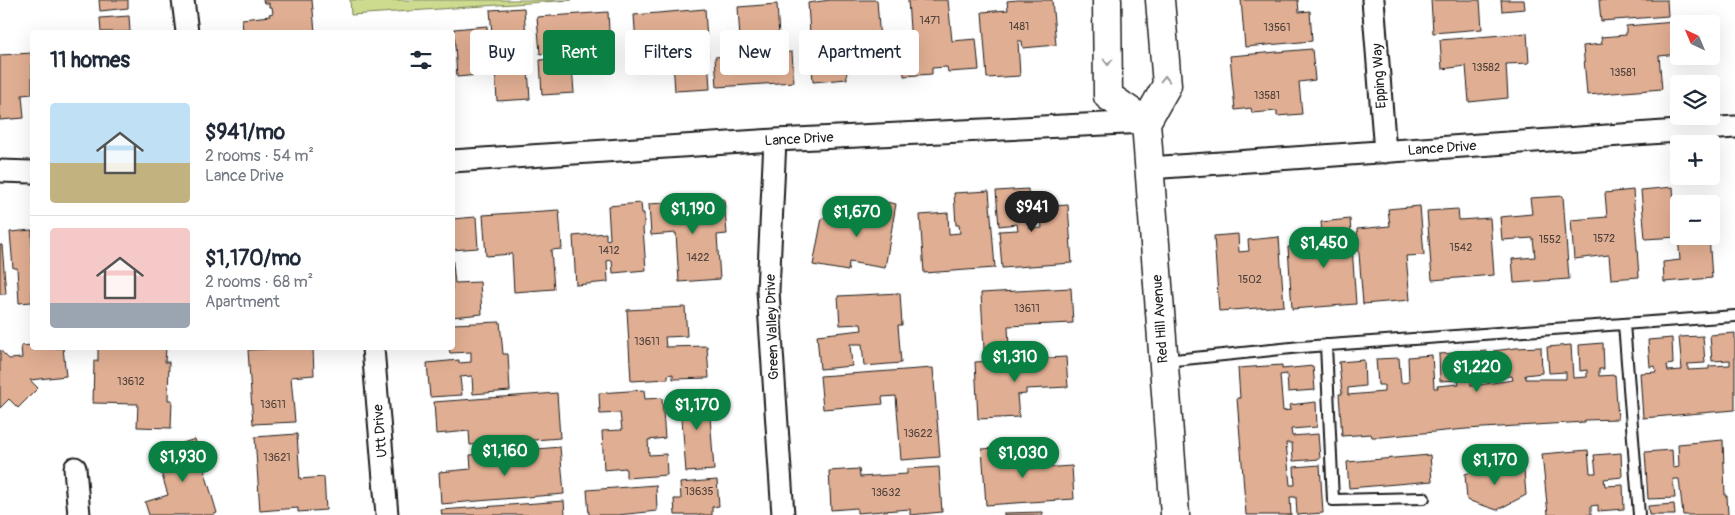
<!DOCTYPE html>
<html lang="en">
<head>
<meta charset="utf-8">
<style>
  :root { --surface:#fff; --page:#f2f2f3; --text:#1f2937; --muted:#747a83; --line:#e0e1e3; --accent:#0b8043 }
  body { margin:0; font-family:Pangolin,sans-serif; background:var(--page); color:var(--text); height:100vh; display:flex; flex-direction:column; font-size:19px; white-space:nowrap }
  * { box-sizing:border-box; margin:0 }
  p { font-size:16px; color:var(--muted) }
  .icon { flex:none; width:28px; height:28px; fill:none; stroke:currentColor; stroke-width:2; stroke-linecap:round; stroke-linejoin:round }
  .map { position:relative; flex:1; overflow:hidden }
  .panel { position:absolute; left:30px; top:30px; width:425px; height:320px; display:flex; flex-direction:column; background:var(--surface); border-radius:5px; box-shadow:0 5px 20px #0002 }
  .panel>* { flex:none }
  .hud { position:absolute; left:470px; top:30px; width:475px; height:45px; display:flex; gap:10px }
  .needle { width:32px; rotate:316deg }
  .controls { position:absolute; left:1670px; top:15px; display:grid; gap:10px }
  .controls a { display:grid; place-items:center; width:50px; height:50px; border-radius:5px; background:var(--surface); box-shadow:0 5px 20px #0002; font-size:25px }
  .price { position:absolute; translate:-50% -42px; padding:0 11px; border-radius:18px; background:var(--accent); color:#fff; font-size:16px; line-height:32px; filter:drop-shadow(0 1px 2px #0008) }
  .price::after { content:''; position:absolute; left:50%; top:30px; width:15px; height:11px; margin-left:-8px; background:inherit; clip-path:polygon(0 0,100% 0,50% 100%) }
  .price.current { background:#222; color:#fff }
  ul { padding:0; list-style:none }
  li { display:flex; align-items:center; gap:15px; height:125px; padding:0 20px }
  li+li { border-top:1px solid var(--line) }
  li span { display:grid; place-items:center; flex:none; width:140px; height:100px; border-radius:5px; color:#555 }
  li>.icon { margin-inline-start:auto }
  span .icon { width:60px; height:60px; fill:#fffc; stroke-width:1 }
  li b { font-size:21px }
  h2 { display:flex; justify-content:space-between; align-items:center; height:60px; padding:0 20px; font-size:21px }
  .pill { padding:0 18px; border-radius:5px; background:var(--surface); box-shadow:0 5px 20px #0002; font-size:18px; line-height:45px }
  .pill.current { background:var(--accent); color:#fff }
  .map>svg:first-child { display:block }
  .green { fill:#cddb8e; stroke:#747c55 }
  .building { fill:#e0ae92; stroke:#1c1c1c }
  .lines { fill:none; stroke-linecap:round; stroke-linejoin:round }
  .lane-casing { stroke:#1c1c1c; stroke-width:14 }
  .street-casing { stroke:#1c1c1c; stroke-width:25 }
  .secondary-casing { stroke:#1c1c1c; stroke-width:31 }
  .lane { stroke:#fff; stroke-width:10 }
  .street { stroke:#fff; stroke-width:21 }
  .secondary { stroke:#fff; stroke-width:28 }
  .oneway { stroke:#999 }
  .labels { text-anchor:middle; dominant-baseline:central; stroke-width:4; stroke-linejoin:round; paint-order:stroke }
  .number-label { font-size:11px; fill:#4d403a }
  .street-label { font-size:14px; fill:#1c1c1c; stroke:#fff }
</style>
</head>
<body>
<div class="map">
<svg width="1735" height="515" viewBox="0 0 1735 515">
  <rect width="100%" height="100%" fill="#fff"/>
  <filter id="ink" filterUnits="userSpaceOnUse"><feTurbulence type="fractalNoise" baseFrequency=".02" numOctaves="2"/><feDisplacementMap in="SourceGraphic" scale="10" xChannelSelector="R" yChannelSelector="G"/><feConvolveMatrix kernelMatrix="1 2 1 2 8 2 1 2 1" color-interpolation-filters="sRGB"/></filter>
  <g filter="url(#ink)">
    <path class="green" d="M350,0H572L351,15Z"/>
    <path class="building" d="M99,0H128V8L100,11Z
      M263,0H312L315,32H243L242,19L270,16L269,14L273,13L272,7H269V3H264Z
      M830,0H877L881,54L854,56L853,35L842,36L843,48H845L847,79L813,82L808,3Z
      M908,0H948L952,41L976,39L979,70L948,72L947,67L932,68V74L904,76L902,45L911,44Z
      M1018,0H1052L1056,45L1023,48L1022,41H1018L1020,76L987,78L982,12L1008,10L1007,1Z
      M1241,0H1298L1299,12L1310,11L1312,41L1245,47Z
      M1431,0H1480L1482,29L1433,33Z
      M1501,0H1524L1525,9L1502,11Z
      M1599,0H1667L1668,16L1601,21Z
      M777,4L780,53L792,52L794,82L717,87L715,57L741,55L738,7Z
      M524,8L530,99L497,101L495,67H489L490,74L457,77L454,29L487,26L488,46H493L490,10Z
      M705,9L710,89L675,91L672,48L665,49L666,70L638,72L634,15Z
      M608,12L611,70L582,72L581,51L571,52L574,93L542,95L540,60L559,58L558,52L540,54L537,17Z
      M129,16L130,32H101L100,18Z
      M1675,22L1677,54L1659,56L1662,89L1587,95L1583,46L1602,44L1601,37L1626,35V26Z
      M1527,33L1529,63L1506,64L1508,98L1469,102L1466,66L1442,69L1440,40Z
      M1312,49L1315,80L1299,82L1302,114L1277,116V111L1252,113L1251,108L1235,110L1230,56Z
      M32,53V94L22,95L24,118L0,120V55Z
      M1673,187L1674,205H1679V236H1709L1712,278L1664,282L1663,262L1680,260L1678,237L1645,239L1641,190Z
      M1028,189L1030,229L1042,228L1040,207L1068,205L1072,263L1002,268L999,231L1018,230L1017,224L999,226L996,191Z
      M1633,190L1639,277L1611,279L1609,255L1574,259L1571,220L1607,217L1605,193Z
      M989,191L995,268L924,273L920,215L948,213L949,234L960,233L959,225H956L954,193Z
      M1563,196L1569,279L1514,283L1512,259L1535,257L1533,238L1502,240L1500,217L1532,214L1530,198Z
      M864,198L896,204L885,268L849,262L848,271L813,265L822,218L854,224L853,230L858,231Z
      M724,199L727,234L717,235L720,279L679,282L676,233L651,235L649,204Z
      M641,203L642,213H644V227L643,228L646,270L613,273L612,260L607,261L608,282L576,285L573,236L606,233V240L610,239L608,206Z
      M1420,206L1424,255L1406,256L1410,300L1363,304L1357,229L1390,226L1388,209Z
      M1458,209L1459,220L1490,218L1494,275L1432,280L1427,211Z
      M559,210L562,249L551,250L554,289L514,292L512,254L486,256L483,215Z
      M476,217L478,248L452,250V219Z
      M1350,219L1356,304L1292,309L1288,247L1323,244L1321,222Z
      M32,230V302L19,303L17,268H13L10,232Z
      M1238,234L1239,252L1249,251L1248,240L1279,237L1284,306L1219,311L1214,236Z
      M0,245H2L6,294H0Z
      M452,254L455,283L480,282L482,314L452,317Z
      M1071,288L1073,323L1008,326L1009,349L984,350L981,293Z
      M900,293L902,325H898L901,363L864,366L862,344H850L852,366L820,369L817,335L862,330L861,324L840,325L838,296Z
      M685,307L687,336L665,337L666,347L707,346L709,378L673,379V374L668,375V379L631,381L627,310Z
      M500,322L503,354H508L510,391L473,394L472,376L460,377L462,395L430,397L427,363L459,360V363L471,362V352L450,353L449,348H452V324Z
      M1735,333V410L1643,418L1640,373L1656,372L1655,366L1650,367L1648,340L1672,338L1673,364L1667,365L1668,371L1682,370L1679,337L1703,336L1705,363L1688,364V370L1709,369V366L1730,365V360L1712,361L1710,335Z
      M1603,343L1604,369H1599V376L1615,375L1618,419L1585,420V422L1466,429L1381,437H1372L1371,434L1342,436L1339,394H1342L1339,362L1364,360L1365,386L1348,388V395L1384,392V385H1378L1376,359L1399,358L1401,383L1409,382L1408,357L1432,355L1434,388H1438L1437,386L1459,384L1458,380L1440,381L1439,354L1486,351L1488,378L1471,379V386L1513,380L1512,376L1495,377L1493,351L1516,348L1541,347L1542,373L1525,375L1526,379H1566V372L1549,373L1547,347L1571,345L1573,378L1587,377V370L1580,371L1579,345Z
      M32,345V348H63L66,376L30,380L38,388L18,408L9,399L0,408V350L9,359L22,358L21,346Z
      M98,348H166L165,362H169L168,400H172L171,428L137,427L138,404L93,403L94,361H98Z
      M284,348H313L314,375L291,377L295,422L253,424L248,350Z
      M1066,357L1068,387L1026,389V394L1017,395L1019,417L978,419L975,362Z
      M1282,365V369L1313,366L1315,390L1288,392L1287,374L1280,375L1283,411L1290,410L1289,405L1316,402L1317,427L1291,429L1292,436L1318,434L1320,459L1293,461L1292,443H1286L1290,485H1295L1294,467L1320,465L1323,513L1297,515L1296,497H1290L1291,515H1246L1237,398H1240L1238,368Z
      M933,368L940,457L901,460L896,396L882,397L883,404L823,409L820,376Z
      M644,390L645,399L662,398L665,438L648,440L649,455L666,454L667,475L626,478V468L604,470L602,431L622,430L620,413L600,414L599,393Z
      M708,390L714,470L686,472L680,392Z
      M557,393L560,438L470,445L469,431L436,434L434,402Z
      M297,434L300,479L324,477L326,510L298,512V508L260,511L255,437Z
      M195,439L217,513L212,515H149L145,502L168,495L155,452Z
      M1723,440L1725,496H1727L1728,515H1683L1679,479H1673L1675,498L1648,499L1645,452L1672,450L1673,468L1679,467L1678,444Z
      M1024,446L1025,469L1072,466L1074,499L986,505L982,449Z
      M560,447L564,494L441,504L439,472L471,469L470,455Z
      M1588,450L1590,473H1596L1594,455L1621,453L1622,477L1604,479L1605,486L1623,485L1624,509L1598,511V505L1591,506V515H1547L1548,514L1542,454Z
      M1430,455L1432,481L1349,488L1347,462Z
      M1494,464L1524,470L1526,495L1497,510L1467,500L1465,474Z
      M939,467L942,512L910,515V509L857,513V508L831,510L829,471L859,469L860,477L907,474V469Z
      M717,480L719,506L712,507V515H675L674,499H681L680,483Z
      M656,485L657,511L618,515H589L587,490Z
      M564,501L565,515H442L441,510Z
      M1674,504L1675,515H1649L1648,506Z
      M1043,512V515H1004V513Z"/>
    <g class="lines">
      <defs>
        <path id="lane" d="M1624,324L1639,515
          M1326,345L1333,500L1424,498
          M1165,361L1301,347L1735,316"/>
        <path id="street" d="M183,0L187,32
          M1373,0L1385,152
          M775,140L768,291L783,515
          M452,161L775,140L1146,122
          M1149,168L1735,127
          M0,171L32,172
          M373,348L387,515
          M75,468L79,515"/>
        <path id="secondary" d="M1107,0L1108,96L1146,122
          M1160,0L1167,85L1146,122L1175,515"/>
      </defs>
      <use href="#lane" class="lane-casing"/>
      <use href="#street" class="street-casing"/>
      <use href="#secondary" class="secondary-casing"/>
      <use href="#lane" class="lane"/>
      <use href="#street" class="street"/>
      <use href="#secondary" class="secondary"/>
    </g>
    <defs><path id="oneway-chevron" d="M-2-3.5L2.5 0L-2 3.5" fill="none" stroke-width="1.6" stroke-linecap="round" stroke-linejoin="round" transform="scale(1.25)"/></defs>
    <g class="oneway">
      <use href="#oneway-chevron" transform="translate(1108 62) rotate(90)"/>
      <use href="#oneway-chevron" transform="translate(1165 79) rotate(-89)"/>
    </g>
  </g>
  <g class="labels">
    <g class="number-label">
      <text x="930" y="20">1471</text>
      <text x="1019" y="26">1481</text>
      <text x="1277" y="27">13561</text>
      <text x="1486" y="67">13582</text>
      <text x="1623" y="72">13581</text>
      <text x="1267" y="95">13581</text>
      <text x="1604" y="238">1572</text>
      <text x="1550" y="239">1552</text>
      <text x="1461" y="247">1542</text>
      <text x="609" y="250">1412</text>
      <text x="698" y="257">1422</text>
      <text x="1250" y="279">1502</text>
      <text x="1027" y="308">13611</text>
      <text x="647" y="341">13611</text>
      <text x="131" y="381">13612</text>
      <text x="273" y="404">13611</text>
      <text x="918" y="433">13622</text>
      <text x="277" y="457">13621</text>
      <text x="699" y="491">13635</text>
      <text x="886" y="492">13632</text>
    </g>
    <g class="street-label">
      <text transform="translate(1379 76) rotate(-94)">Epping Way</text>
      <text transform="translate(799 139) rotate(-3)">Lance Drive</text>
      <text transform="translate(1442 148) rotate(-4)">Lance Drive</text>
      <text transform="translate(1160 319) rotate(-94)">Red Hill Avenue</text>
      <text transform="translate(772 327) rotate(-92)">Green Valley Drive</text>
      <text transform="translate(380 431) rotate(-95)">Utt Drive</text>
    </g>
  </g>
</svg>
<div class="controls">
<a><svg class="needle" viewBox="-14 -14 28 28"><path d="M0-13l5 13h-10z" fill="#e53935"/><path d="M0 13l5-13h-10z" fill="#747a83"/></svg></a>
<a><svg class="icon" aria-label="layers" viewBox="0 0 24 24"><path d="M12 4l9 5-9 5-9-5zM3 14l9 5 9-5"/></svg></a>
<a>+</a>
<a>−</a>
</div>
<b class="price current" style="left:1032px;top:233px">$941</b>
<b class="price" style="left:693px;top:235px">$1,190</b>
<b class="price" style="left:857px;top:238px">$1,670</b>
<b class="price" style="left:1324px;top:269px">$1,450</b>
<b class="price" style="left:1015px;top:383px">$1,310</b>
<b class="price" style="left:1477px;top:393px">$1,220</b>
<b class="price" style="left:697px;top:431px">$1,170</b>
<b class="price" style="left:505px;top:477px">$1,160</b>
<b class="price" style="left:1023px;top:479px">$1,030</b>
<b class="price" style="left:183px;top:483px">$1,930</b>
<b class="price" style="left:1495px;top:486px">$1,170</b>
<div class="hud">
<a class="pill">Buy</a>
<a class="pill current">Rent</a>
<a class="pill">Filters</a>
<a class="pill">New</a>
<a class="pill">Apartment</a>
</div>
<section class="panel">
<h2>11 homes<svg class="icon" aria-label="filters" viewBox="0 0 24 24"><path d="M4 7h16M4 17h16"/><circle cx="9" cy="7" r="2"/><circle cx="15" cy="17" r="2"/></svg></h2>
<ul>
<li><span style="background:linear-gradient(#bfe0f5 60%,#c2b280 0)"><svg class="icon" aria-label="home" viewBox="0 0 24 24"><path d="M3 11l9-7 9 7M6 9v11h12V9"/></svg></span><div><b>$941/mo</b><p>2 rooms · 54 m²</p><p>Lance Drive</p></div></li>
<li><span style="background:linear-gradient(#f6c9c9 75%,#9aa5b1 0)"><svg class="icon" aria-label="home" viewBox="0 0 24 24"><path d="M3 11l9-7 9 7M6 9v11h12V9"/></svg></span><div><b>$1,170/mo</b><p>2 rooms · 68 m²</p><p>Apartment</p></div></li>
</ul>
</section>
</div>
</body>
</html>
